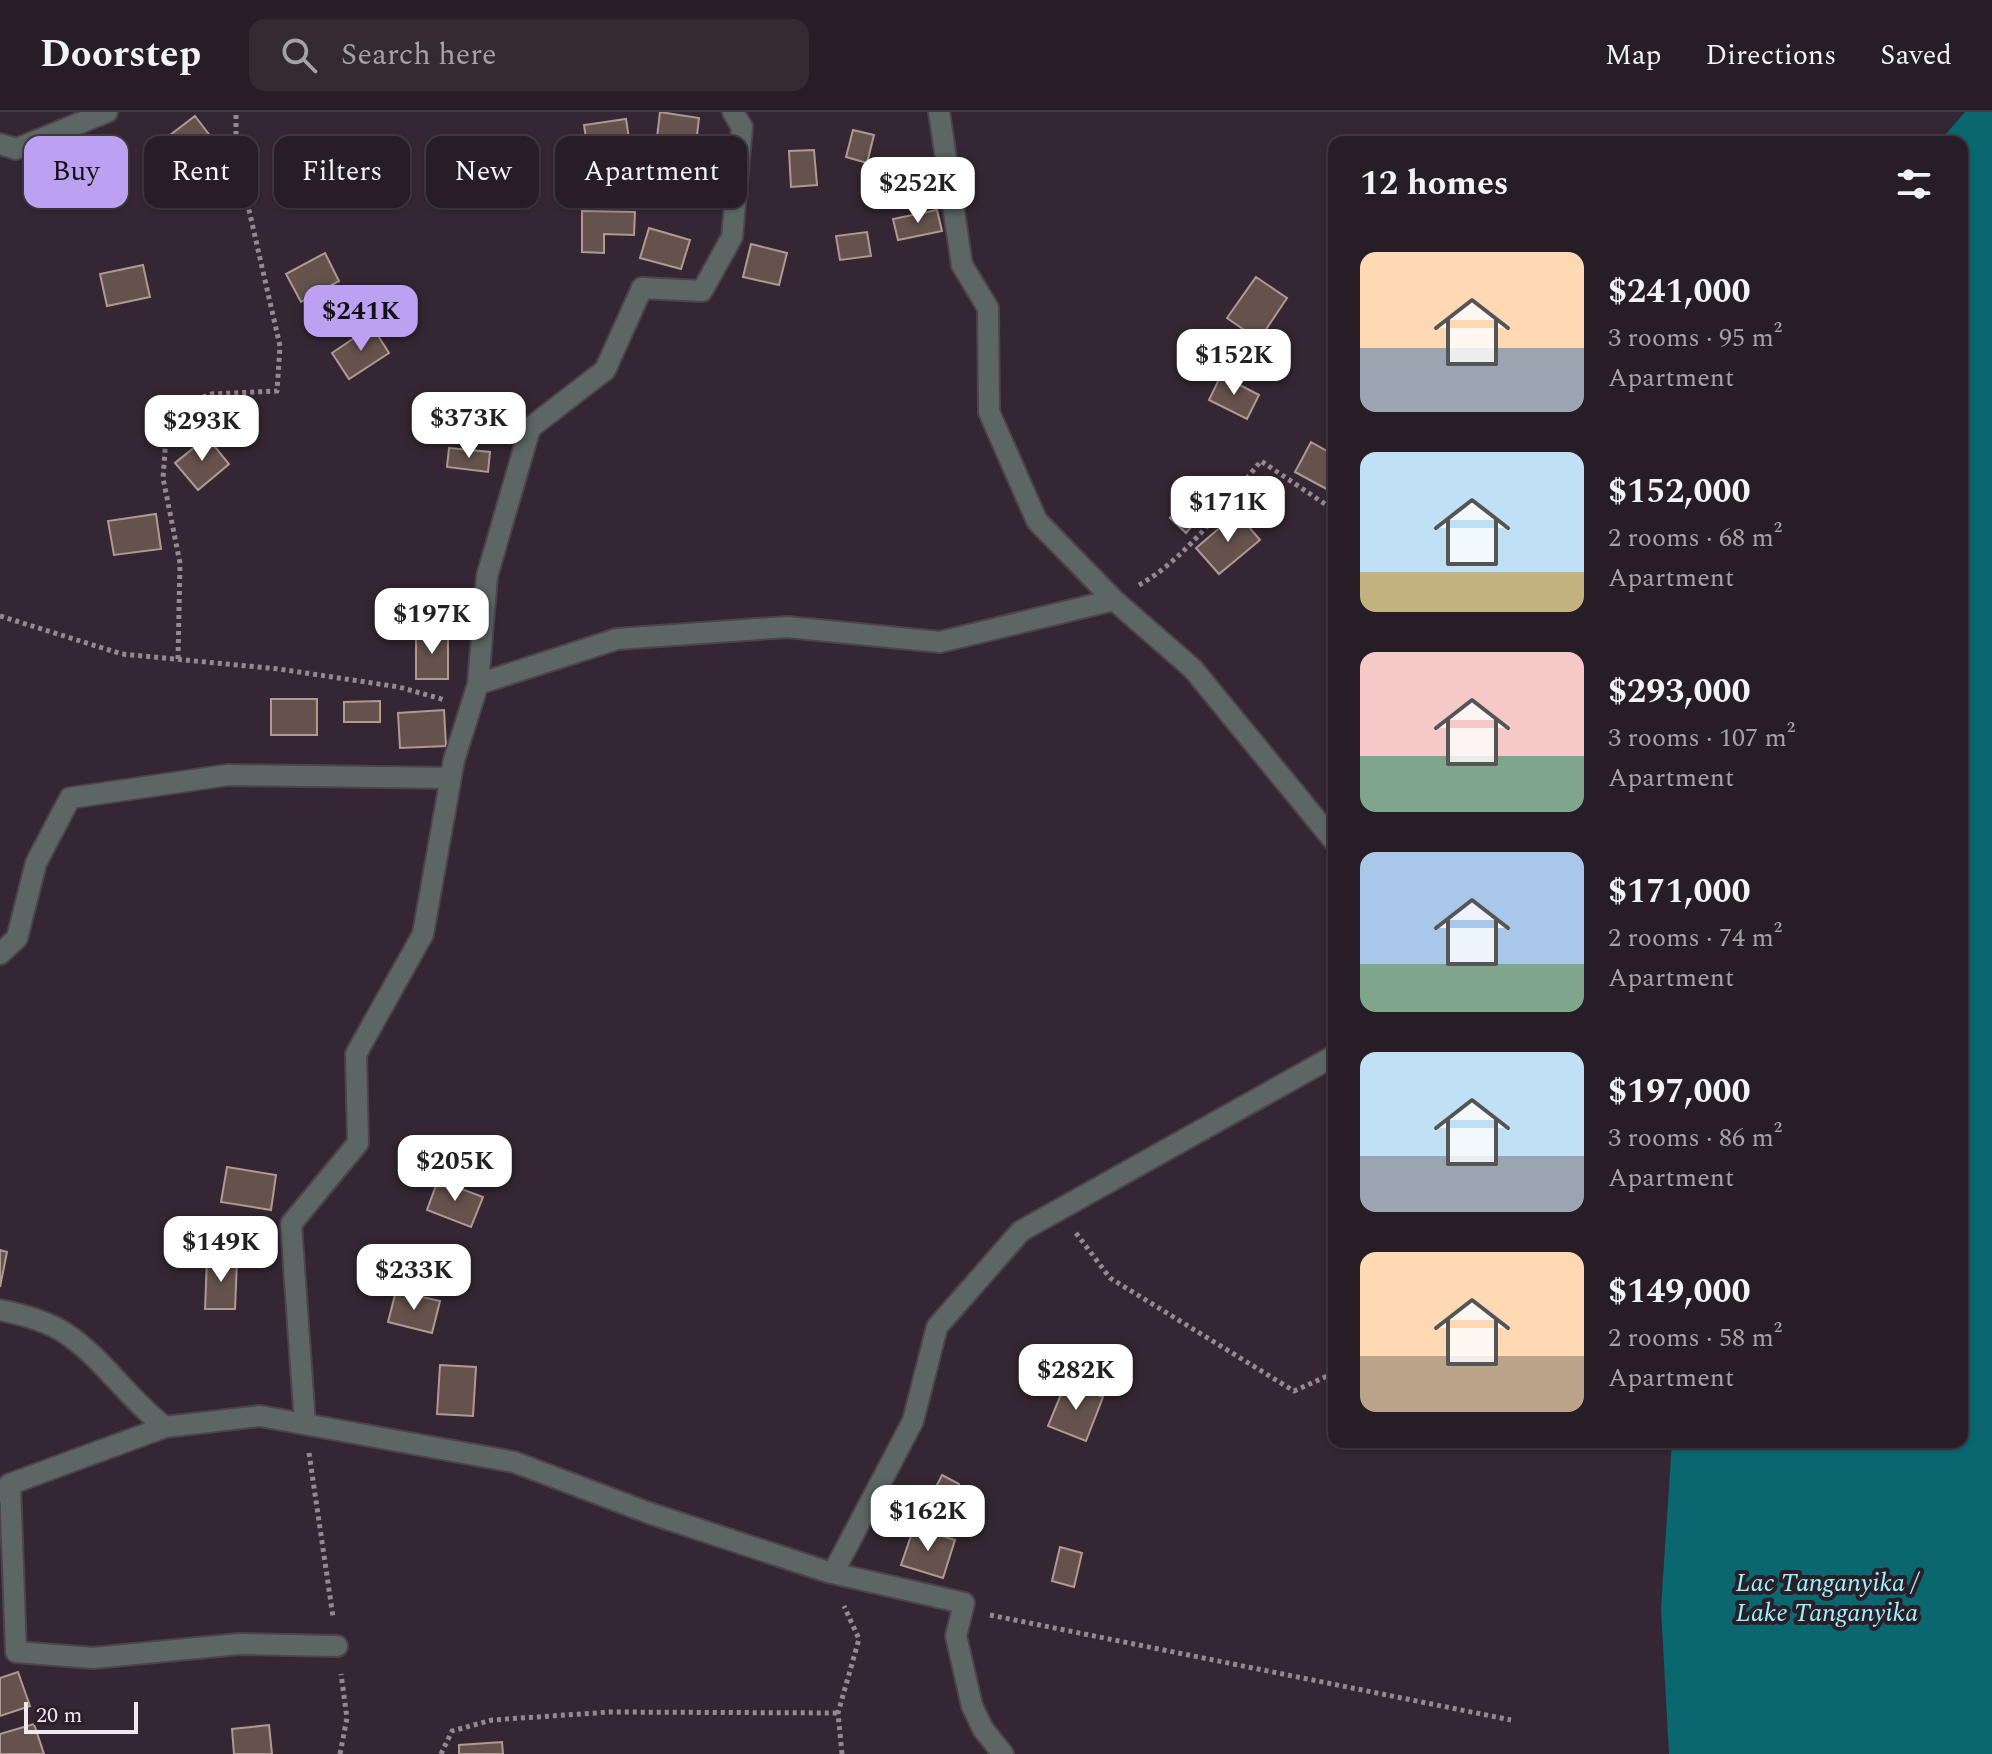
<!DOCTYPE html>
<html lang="en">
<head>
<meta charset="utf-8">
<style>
  :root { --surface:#271d26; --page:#332a32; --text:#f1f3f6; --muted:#a4a2a7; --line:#433b43; --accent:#bca0f2 }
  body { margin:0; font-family:Spectral,serif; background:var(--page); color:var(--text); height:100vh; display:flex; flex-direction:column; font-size:30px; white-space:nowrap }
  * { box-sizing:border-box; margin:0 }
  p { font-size:26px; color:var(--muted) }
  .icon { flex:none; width:44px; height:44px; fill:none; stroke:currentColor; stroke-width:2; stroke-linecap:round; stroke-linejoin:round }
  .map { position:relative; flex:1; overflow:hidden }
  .panel { position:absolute; left:1328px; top:24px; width:640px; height:1312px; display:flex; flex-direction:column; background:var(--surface); border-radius:16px; box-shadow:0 2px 6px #0004,0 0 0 2px var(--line) }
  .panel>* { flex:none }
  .banner { position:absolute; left:24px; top:24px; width:760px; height:72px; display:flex; gap:16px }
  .scale { position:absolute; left:24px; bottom:20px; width:114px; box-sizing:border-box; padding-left:8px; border:4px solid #f0e7ef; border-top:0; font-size:22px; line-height:28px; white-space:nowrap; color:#f0e7ef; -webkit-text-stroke:6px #2a1e29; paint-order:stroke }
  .price { position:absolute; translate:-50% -68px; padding:0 18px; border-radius:16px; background:#fff; color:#222; font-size:26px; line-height:52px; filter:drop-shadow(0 2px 4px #0008) }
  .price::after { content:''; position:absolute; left:50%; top:48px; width:24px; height:18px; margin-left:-12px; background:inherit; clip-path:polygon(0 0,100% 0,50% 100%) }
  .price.active { background:var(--accent); color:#111 }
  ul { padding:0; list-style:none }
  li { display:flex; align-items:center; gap:24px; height:200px; padding:0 32px }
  li span { display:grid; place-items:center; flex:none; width:224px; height:160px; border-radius:16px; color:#555 }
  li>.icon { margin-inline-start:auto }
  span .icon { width:96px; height:96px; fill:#fffc; stroke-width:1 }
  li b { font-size:34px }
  h2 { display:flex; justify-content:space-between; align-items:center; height:96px; padding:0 32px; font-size:34px }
  .pill { padding:0 28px; border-radius:16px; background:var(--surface); box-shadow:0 2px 6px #0004,0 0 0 2px var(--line); font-size:28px; line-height:72px }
  .pill.active { background:var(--accent); color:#111 }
  header { display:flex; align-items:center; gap:48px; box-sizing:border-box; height:112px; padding:0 40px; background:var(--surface); border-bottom:2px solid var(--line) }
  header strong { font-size:38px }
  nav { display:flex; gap:44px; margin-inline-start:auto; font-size:28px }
  .search { width:560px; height:72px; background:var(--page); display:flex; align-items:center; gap:20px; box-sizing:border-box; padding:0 28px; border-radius:16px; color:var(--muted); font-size:30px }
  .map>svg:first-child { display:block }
  .water { fill:#0a676f }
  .building { fill:#65524c; stroke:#af9992; stroke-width:2 }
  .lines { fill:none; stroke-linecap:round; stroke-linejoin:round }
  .street-casing { stroke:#4e424d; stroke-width:24 }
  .path { stroke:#948993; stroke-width:5; stroke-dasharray:4 4; stroke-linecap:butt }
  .street { stroke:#5c6765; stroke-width:20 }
  .labels { text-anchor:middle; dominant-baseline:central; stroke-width:8; stroke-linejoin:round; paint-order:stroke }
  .water-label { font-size:26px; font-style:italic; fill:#9bf4fd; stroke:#2a1e29 }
</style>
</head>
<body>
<header>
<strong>Doorstep</strong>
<div class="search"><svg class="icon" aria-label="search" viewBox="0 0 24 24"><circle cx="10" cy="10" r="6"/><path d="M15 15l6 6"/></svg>Search here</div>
<nav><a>Map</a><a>Directions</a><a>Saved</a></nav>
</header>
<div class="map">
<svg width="1992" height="1642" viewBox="0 0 1992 1642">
  <rect width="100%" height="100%" fill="#342733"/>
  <path class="water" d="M1965,0H1992V1642H1669L1661,1496L1672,1330H1962V30H1939Z"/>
  <path class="building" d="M660,0L699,6L695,40L656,34Z
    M195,4L211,25L176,51L161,30Z
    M626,7L632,46L590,53L584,13Z
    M853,18L874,23L867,51L846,45Z
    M814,38L817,73L791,75L789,39Z
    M114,44L123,70L81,83L73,58Z
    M937,98L942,119L898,128L893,107Z
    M582,99L635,100L634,123L604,122V141L582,140Z
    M649,116L690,128L681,157L640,146Z
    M867,120L871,144L840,148L836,124Z
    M751,132L787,141L779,173L743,165Z
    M325,141L339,169L301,190L286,162Z
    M143,153L150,185L107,194L100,162Z
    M1256,165L1287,186L1259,228L1227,206Z
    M372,214L389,241L349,267L332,241Z
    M1221,263L1259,283L1247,307L1209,288Z
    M207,325L229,352L198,378L175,351Z
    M1311,330L1334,343V381L1295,360Z
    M449,336L490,340L488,360L447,355Z
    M1196,375L1213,390L1186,421L1170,406Z
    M1237,401L1260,428L1219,462L1196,436Z
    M156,402L161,437L114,443L108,409Z
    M416,522H448V567H416Z
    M271,587H317V623H271Z
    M380,589V610H344V590Z
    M444,598L446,634L400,636L398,601Z
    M227,1055L276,1063L271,1098L221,1090Z
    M438,1068L483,1085L471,1115L427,1098Z
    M0,1138L7,1140L0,1175Z
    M207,1147L237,1149L235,1197H205Z
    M396,1179L440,1189L432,1221L388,1210Z
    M440,1253L476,1255L473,1304L437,1302Z
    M1066,1270L1103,1285L1086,1329L1048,1314Z
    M942,1363L959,1372L945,1402L927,1393Z
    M914,1415L955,1428L943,1466L901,1453Z
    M1060,1435L1082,1441L1074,1475L1052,1469Z
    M18,1560L30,1594L0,1604V1566Z
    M34,1612L44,1642H0V1622Z
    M269,1613L272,1642H234L232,1617Z
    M502,1630L503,1642H459V1633Z"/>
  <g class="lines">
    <defs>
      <path id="street" d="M939,0L962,153L988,196L989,300L1037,409L1114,488L1193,557L1334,729
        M0,32L16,37L107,0
        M478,572L487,464L530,316L605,258L642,176L702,179L732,125L742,15L733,0
        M0,842L17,826L36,751L70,686L228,663L450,666
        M0,1198C20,1202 47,1209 65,1221C103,1246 128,1287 165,1315L260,1304L514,1350L649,1401L828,1460L964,1491L956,1524L972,1594L983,1617L1003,1642
        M305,1312L291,1112L358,1031L356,942L423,822L454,648L478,572L617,527L787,515L940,530L1114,488
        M10,1372L16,1540L93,1546L239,1532L337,1534
        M2,1380L10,1372L165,1315
        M833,1461L913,1309L937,1215L1021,1119L1334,944"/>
    </defs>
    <use href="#street" class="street-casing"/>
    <path class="path" d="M1139,473C1186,447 1226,391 1261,349L1334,398
      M0,504L122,542L279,557L399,575L445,588
      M178,547L180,451L163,366L168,298L211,282L277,279L280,234L236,41V0
      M1076,1121L1110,1166L1294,1279L1334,1261
      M309,1341L333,1505
      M990,1503L1511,1608
      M340,1642L347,1606L341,1562
      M441,1642L452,1619L492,1608L610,1600L838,1601
      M842,1642L838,1601L859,1527L844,1494"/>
    <use href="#street" class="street"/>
  </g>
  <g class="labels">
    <g class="water-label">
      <text x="1827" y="1471">Lac Tanganyika /<tspan x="1827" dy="30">Lake Tanganyika</tspan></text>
    </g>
  </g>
</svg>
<div class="scale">20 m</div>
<b class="price" style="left:918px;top:113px">$252K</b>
<b class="price active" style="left:361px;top:241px">$241K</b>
<b class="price" style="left:1234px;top:285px">$152K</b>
<b class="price" style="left:469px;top:348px">$373K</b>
<b class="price" style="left:202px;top:351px">$293K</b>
<b class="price" style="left:1228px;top:432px">$171K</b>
<b class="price" style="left:432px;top:544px">$197K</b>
<b class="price" style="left:455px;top:1091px">$205K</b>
<b class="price" style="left:221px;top:1172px">$149K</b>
<b class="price" style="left:414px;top:1200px">$233K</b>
<b class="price" style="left:1076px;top:1300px">$282K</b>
<b class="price" style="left:928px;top:1441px">$162K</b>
<div class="banner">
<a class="pill active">Buy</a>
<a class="pill">Rent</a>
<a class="pill">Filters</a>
<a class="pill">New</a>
<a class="pill">Apartment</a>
</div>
<section class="panel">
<h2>12 homes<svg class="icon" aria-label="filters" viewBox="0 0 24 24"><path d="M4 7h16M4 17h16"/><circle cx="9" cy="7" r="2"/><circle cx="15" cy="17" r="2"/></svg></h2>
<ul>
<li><span style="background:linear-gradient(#ffd9b3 60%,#9aa5b1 0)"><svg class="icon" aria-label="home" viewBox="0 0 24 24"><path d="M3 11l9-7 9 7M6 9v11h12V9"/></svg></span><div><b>$241,000</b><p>3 rooms · 95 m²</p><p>Apartment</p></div></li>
<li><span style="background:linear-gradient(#bfe0f5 75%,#c2b280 0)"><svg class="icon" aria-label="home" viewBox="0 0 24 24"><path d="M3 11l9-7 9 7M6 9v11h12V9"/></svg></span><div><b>$152,000</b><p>2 rooms · 68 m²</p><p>Apartment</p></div></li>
<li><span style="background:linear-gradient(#f6c9c9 65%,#7fa58c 0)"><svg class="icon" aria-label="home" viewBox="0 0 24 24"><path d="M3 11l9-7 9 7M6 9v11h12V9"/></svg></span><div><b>$293,000</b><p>3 rooms · 107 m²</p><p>Apartment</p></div></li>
<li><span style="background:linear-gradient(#a9c7e8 70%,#7fa58c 0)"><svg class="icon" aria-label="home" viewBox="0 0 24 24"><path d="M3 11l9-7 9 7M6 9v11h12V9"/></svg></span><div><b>$171,000</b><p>2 rooms · 74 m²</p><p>Apartment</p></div></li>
<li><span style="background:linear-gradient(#bfe0f5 65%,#9aa5b1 0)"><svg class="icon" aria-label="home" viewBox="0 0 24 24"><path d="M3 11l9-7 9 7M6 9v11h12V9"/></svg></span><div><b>$197,000</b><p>3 rooms · 86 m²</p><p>Apartment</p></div></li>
<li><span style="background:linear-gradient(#ffd9b3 65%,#b9a48a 0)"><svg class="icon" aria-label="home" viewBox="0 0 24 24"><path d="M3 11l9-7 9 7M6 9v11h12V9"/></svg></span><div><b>$149,000</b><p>2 rooms · 58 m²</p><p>Apartment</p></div></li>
</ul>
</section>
</div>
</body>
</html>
